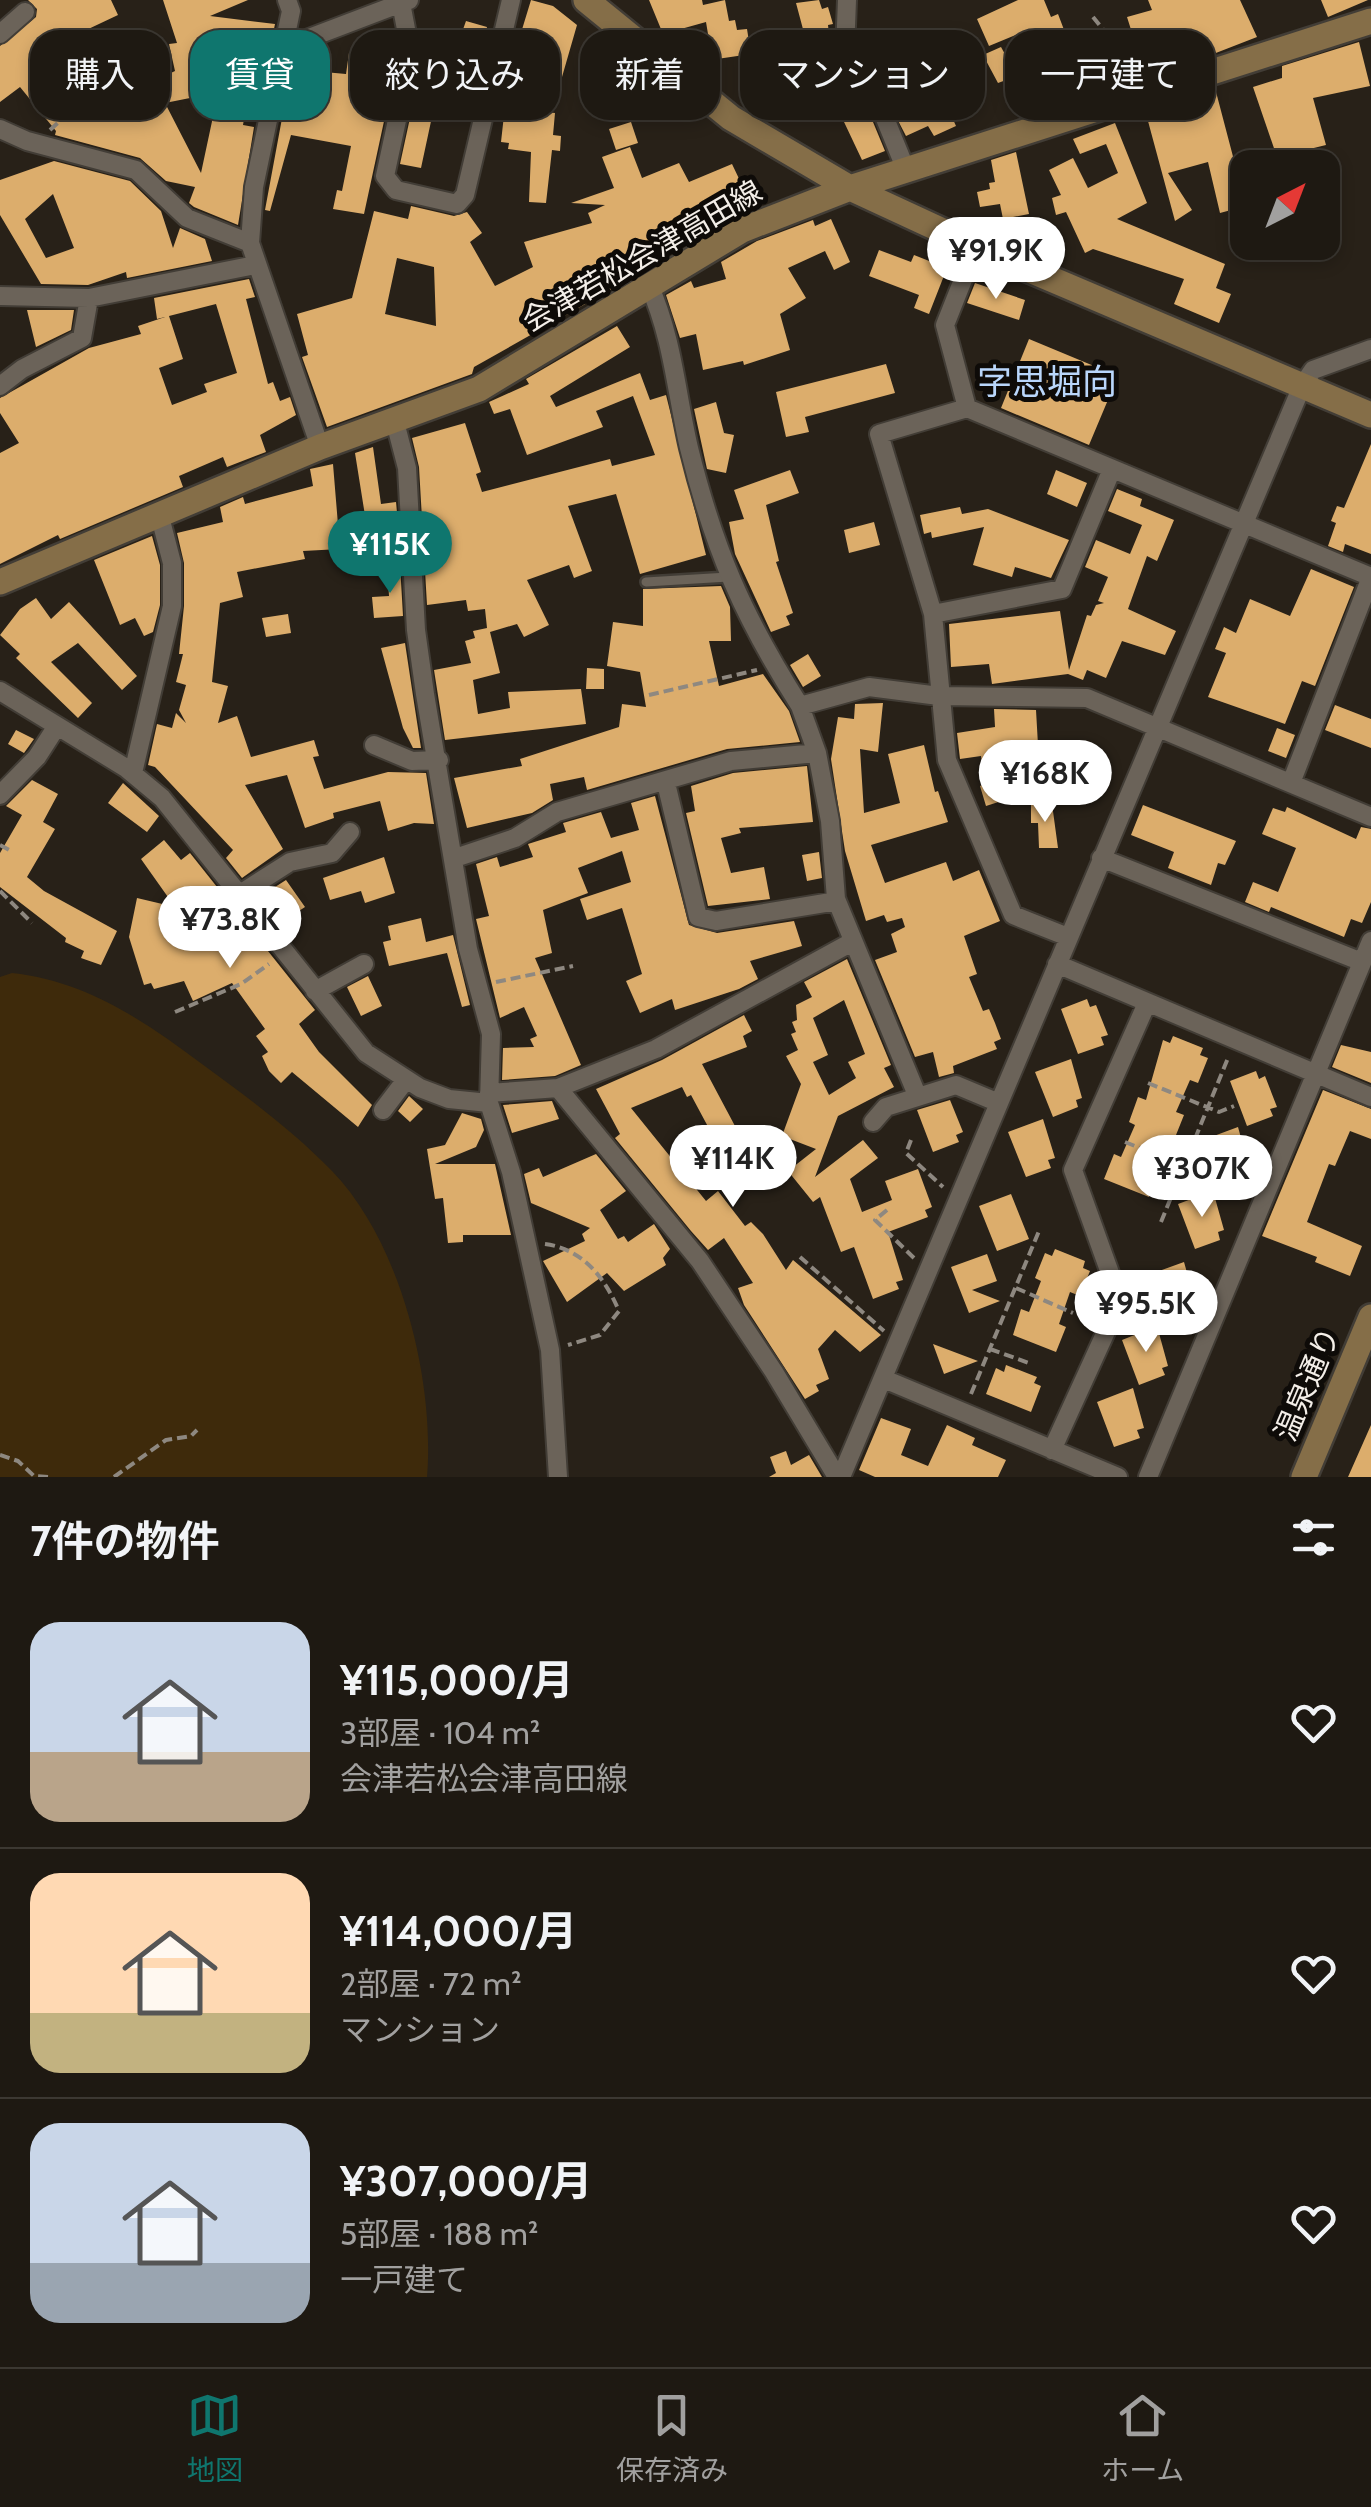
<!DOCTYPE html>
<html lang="ja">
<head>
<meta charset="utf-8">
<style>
  :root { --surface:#1e1912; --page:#26221b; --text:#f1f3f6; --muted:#a1a09f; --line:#3c3832; --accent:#0f766e }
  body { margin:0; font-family:Cabin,"Noto Sans JP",sans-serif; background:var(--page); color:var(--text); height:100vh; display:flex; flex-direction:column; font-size:38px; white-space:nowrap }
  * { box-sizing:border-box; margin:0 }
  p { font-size:32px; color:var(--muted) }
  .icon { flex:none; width:55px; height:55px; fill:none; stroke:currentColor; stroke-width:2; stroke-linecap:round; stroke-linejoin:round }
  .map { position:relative; height:1477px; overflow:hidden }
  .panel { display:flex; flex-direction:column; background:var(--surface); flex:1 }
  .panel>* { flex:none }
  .banner { position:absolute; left:30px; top:30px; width:1312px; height:90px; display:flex; gap:20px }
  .needle { width:65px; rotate:42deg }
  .tools { position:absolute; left:1230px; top:150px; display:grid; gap:20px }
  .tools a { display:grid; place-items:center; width:110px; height:110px; border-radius:20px; background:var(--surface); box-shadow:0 5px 15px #0003,0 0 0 2px var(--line); font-size:50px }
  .price { position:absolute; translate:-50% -85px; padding:0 22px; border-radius:35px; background:#fff; color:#222; font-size:32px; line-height:65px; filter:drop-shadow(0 2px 5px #0008) }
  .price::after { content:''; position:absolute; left:50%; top:60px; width:30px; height:22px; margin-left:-15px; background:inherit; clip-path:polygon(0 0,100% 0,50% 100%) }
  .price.selected { background:var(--accent); color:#fff }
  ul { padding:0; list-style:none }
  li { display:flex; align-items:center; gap:30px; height:250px; padding:0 30px }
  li+li { border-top:2px solid var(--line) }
  li span { display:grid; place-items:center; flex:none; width:280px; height:200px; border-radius:30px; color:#555 }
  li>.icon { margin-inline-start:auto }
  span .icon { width:120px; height:120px; fill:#fffc; stroke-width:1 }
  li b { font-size:42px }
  h2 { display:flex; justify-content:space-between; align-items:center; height:120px; padding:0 30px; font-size:42px }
  .chip { padding:0 35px; border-radius:30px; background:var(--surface); box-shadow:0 5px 15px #0003,0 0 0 2px var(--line); font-size:35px; line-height:90px }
  .chip.selected { background:var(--accent); color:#fff }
  .menu { display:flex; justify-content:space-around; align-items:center; height:140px; border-top:2px solid var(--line); background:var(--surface); font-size:28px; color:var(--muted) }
  .menu a { display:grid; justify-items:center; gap:5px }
  .menu .selected { color:var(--accent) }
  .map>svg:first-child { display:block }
  .green { fill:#3e2a0b }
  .building { fill:#dcad6c; fill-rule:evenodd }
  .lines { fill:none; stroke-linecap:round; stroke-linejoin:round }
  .lane-casing { stroke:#423d36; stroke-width:14 }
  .street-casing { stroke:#423d36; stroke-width:22 }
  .secondary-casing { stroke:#423d36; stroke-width:30 }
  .path { stroke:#8e8880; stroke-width:4; stroke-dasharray:10 5; stroke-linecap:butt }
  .lane { stroke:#6b6359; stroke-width:9 }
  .street { stroke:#6b6359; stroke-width:18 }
  .secondary { stroke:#856e48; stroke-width:25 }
  .labels { text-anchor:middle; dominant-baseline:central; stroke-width:10; stroke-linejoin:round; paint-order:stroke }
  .street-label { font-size:30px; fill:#f3eee8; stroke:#0e0b08 }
  .quarter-label { font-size:35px; fill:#b9d6fb; stroke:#0e0b08 }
</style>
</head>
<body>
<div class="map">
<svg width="1371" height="1477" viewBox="0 0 1371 1477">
  <rect width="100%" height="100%" fill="#282118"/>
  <path class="green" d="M12,973C86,981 143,1020 202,1064C247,1097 292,1130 332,1171C401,1242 435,1381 427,1477H0V977Z"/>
  <path class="building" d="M28,0H111L118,15L82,32L63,47L77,63L52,85L74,112L120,102L118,98L175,71L169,44L177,43L163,0H248L210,16L275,24L269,53L236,50L245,87L165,103L201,173L214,112L244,119L243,125L254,127L238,225L194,207L189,203L195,187L166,181L140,158L55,135L56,131L20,87L0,102V46L36,17L37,9Z
    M531,0L553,6L577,25L562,77L553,74L546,112L555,113L553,135L561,136L560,151L552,150L546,203L529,202L531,152L508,149L509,143L501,142L505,106L499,105Z
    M649,0H702L703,5L725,0L729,21L735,20L737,30L747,29L751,54L717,59L716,52H711L706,22L663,34Z
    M819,0L822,9L828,7L833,24L828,25L830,45L841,78L845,77L850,94L855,92L873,122L885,151L862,160L836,105L771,114L766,89L762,90L755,54L778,49L786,84L815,74L796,3Z
    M1018,0H1044L1051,17L1058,14L1085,85L1069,90L1059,63L1045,68L1030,29L989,46L977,19Z
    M1148,0H1240L1257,37L1203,58L1196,39L1162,54L1167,67L1145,74L1127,17L1152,10Z
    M1321,0H1368L1328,17Z
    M466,21L487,27L474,78L480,79L466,120L433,112L421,168L400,164L423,58L450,66Z
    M387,37L377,110L386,112L364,214L333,209L337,190L342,191L351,146L291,135L270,211L265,210L288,86L312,89L313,71L346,74L349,53Z
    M1359,42L1370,86L1313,98L1326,145L1277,157L1253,87L1282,78V66Z
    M1001,47L1017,76L998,83L983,55Z
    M921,48L956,126L934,136L928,126L906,136L877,80L889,73L885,62Z
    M1215,88L1246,206L1220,213L1208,162L1168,173L1192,210L1175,221L1145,110Z
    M631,122L638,143L616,150L609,129Z
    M1115,123L1147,203L1117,219L1225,264L1216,288L1231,294L1219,323L1174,304L1184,279L1093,249L1085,253L1066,212L1056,215L1052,198L1061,195L1049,170L1073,158L1088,188L1118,173L1106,144L1080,154L1073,139Z
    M630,147L642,178L679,163L689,182L732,164L753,208L673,250L667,237L635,248L644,266L624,277L626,281L474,367L472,374L327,427L302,357L308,355L297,314L352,298L374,211L408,219L411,206L454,216L467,212L482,233L470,242L495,286L533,267L524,242L592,223L588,213L605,205L571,203L614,188L602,157ZM397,258L434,267L436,326L385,314Z
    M1016,152L1029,214L1003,219L1000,204L980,207L977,192L990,189L989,183L995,182L991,160Z
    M54,161L130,181L161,211L173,248L180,228L205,239L212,261L127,278L126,272L88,285L41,284L0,215V180ZM53,194L74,248L46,258L25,219Z
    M831,219L850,262L834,270L825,251L788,268L806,298L780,314L790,350L744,365L743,361L703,370L696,334L680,338L666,295L691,281L694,288L726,279L721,262L757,241L813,220L815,226Z
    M879,250L911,262L914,255L947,268L929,314L914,308L919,295L869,276Z
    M249,279L255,297L246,299L268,384L273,382L280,401L290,397L296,415L260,435L266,452L227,467L223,457L179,476L183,487L60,539L58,535L0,564V453L19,443L0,413V398L89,348L141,334L138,326L165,317L157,319L154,298ZM216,304L237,373L204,384L207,392L172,405L159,368L183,359L169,316Z
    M975,283L1025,300L1019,320L967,303Z
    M27,310H74L71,330L36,347Z
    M617,326L630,347L550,396L556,407L640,373L650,400L666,395L706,555L640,574L616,494L568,506L592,571L574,578L569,565L527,580L549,625L524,637L517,624L490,632L500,673L473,680L478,714L510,708L508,692L581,689L586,724L445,740L434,670L471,663L465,641L475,638L473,631L487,628L485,609L468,611L466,600L427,605L419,467L412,438L465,423L481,472L476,474L482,492L610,459L612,466L655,455L633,396L596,411L603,427L527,455L510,409L494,414L489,402L529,384L526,379Z
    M1029,339L1118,376L1089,445L1001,408Z
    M886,364L895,393L805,417L809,432L786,437L776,392Z
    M716,402L724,433L734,435L726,473L707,469L694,409Z
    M1371,444V554L1345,544L1343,552L1328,546L1336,523L1331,521L1337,506L1344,508Z
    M373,447L381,504L396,502L398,523L367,528L355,453Z
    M333,464L340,549L303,551L305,559L237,572L243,597L220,603L212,682L228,686L218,723L237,716L251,757L314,740L319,756L313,757L324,789L388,772L426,773L434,824L414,823L388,831L380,801L333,813L334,818L305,828L287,775L245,785L283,849L242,878L226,858L233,850L155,767L148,765L157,724L172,728L176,713L186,723L179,710L186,685L176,682L183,654H179L184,606V563L177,533L223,522L220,507L243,497L245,504L313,486L310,469Z
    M790,470L799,493L766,505L779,561L776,562L793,613L786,616L790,625L771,632L735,554L729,522L744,519L734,490Z
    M1056,470L1087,483L1077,507L1047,494Z
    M1117,489L1142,499L1140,506L1174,520L1157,561L1147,556L1128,609L1176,631L1165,655L1122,641L1106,678L1087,670L1083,680L1068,674L992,684L989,664L951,667L949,624L1060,611L1069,670L1087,615L1091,616L1096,605L1104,603L1098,601L1108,577L1085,567L1096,540L1130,554L1142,525L1108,511Z
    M960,507L962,514L988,509L1069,540L1051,578L1015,567L1012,577L973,565L984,527L932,538L931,532L924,534L920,515Z
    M874,522L880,545L849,553L844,530Z
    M152,536L160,565V605L153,632L144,636L135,618L120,625L94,560Z
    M400,564L403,616L374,618L372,597L389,596L387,565Z
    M1311,569L1354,587L1315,686L1302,681L1285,724L1208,697L1226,653L1215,649L1224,627L1236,633L1250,599L1290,616Z
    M721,586L730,607L731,641H709L719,686L763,674L789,711L800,742L727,749L587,790L584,777L550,784L553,800L532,813L467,828L454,778L522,766L520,759L619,727L622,704L646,707L640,672L607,666L613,622L643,626V589Z
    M36,598L51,619L69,602L137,676L122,690L78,643L51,662L92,703L78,718L16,658L20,654L0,635L20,609Z
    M288,614L291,633L266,637L262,618Z
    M405,643L413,696L421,748H413L403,728L381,648Z
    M808,654L821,676L803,687L790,665Z
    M587,668L604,669V689H586Z
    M883,703L878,752L860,749L864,813L900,803L888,754L924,745L935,792L938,791L948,822L871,845L885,883L946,862L953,881L979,870L1000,921L964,936L977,974L969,977L983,1011L989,1009L995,1023L1001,1039L994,1042L997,1049L953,1066L954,1073L939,1077L933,1052L915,1057L875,960L897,952L891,934L905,927L902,918L887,922L884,915L866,921L845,851L831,759L838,717L854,719L855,704Z
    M1335,705L1371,719V748L1325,730Z
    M994,709L1036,710L1038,745H1046L1049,772L1010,777L1017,796L986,806L980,786L985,784L981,756L960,759L957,733L995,727Z
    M1277,728L1295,735L1286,758L1268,751Z
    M16,730L34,739L24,753L8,744Z
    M1083,750L1108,760L1100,780L1075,769Z
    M807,766L813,822L739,828L741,833L721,838L731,873L764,867L770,899L708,906L686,813L695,811L691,786L733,773Z
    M32,780L58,794L43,822L55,829L27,877L44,891L117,931L101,965L81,958L84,951L65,942L66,938L0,887V853L22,815L6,806Z
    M123,783L159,816L147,832L108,803Z
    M655,796L689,925L717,933L794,921L802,946L750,961L758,979L739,989L675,1010L672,999L640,1013L626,981L642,974L622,908L587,920L580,899L631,882L622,851L578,868L588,893L543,910L552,953L535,958L581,1065L555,1076L502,1080L503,1048L534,1047L530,1039L537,1036L524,1007L500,1018L476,919L489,916L476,864L497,857L500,867L533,857L528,844L566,832L563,823L601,812L611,838L639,830L631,803Z
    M1031,804H1052L1058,848H1039L1038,823H1031Z
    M1143,805L1236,841L1225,865L1218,863L1211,885L1168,868L1174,852L1131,835Z
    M1287,807L1356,839L1361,827L1371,829V902L1362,923L1351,919L1344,937L1271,907L1269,912L1245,902L1253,882L1278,892L1296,848L1262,834L1273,808L1285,812Z
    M164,840L181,860L190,853L315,1010L299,1024L319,1052L372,1105L358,1127L292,1072L281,1083L269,1071L262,1056L268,1052L256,1036L265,1029L232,983L193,1001L184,981L154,989L151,983L144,985L129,937L137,898L175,907L141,859Z
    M819,852L822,878L807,881L802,855Z
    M384,857L395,893L365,903L361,891L330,900L323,878Z
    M286,880L305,907L279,924L258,898Z
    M421,918L426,942L453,935L470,1005L462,1007L447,953L389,966L383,942L391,940L388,926Z
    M847,959L891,1065L884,1068L894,1087L838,1116L815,1177L863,1140L878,1158L850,1179L862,1212L892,1200L885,1181L918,1169L932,1207L925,1210L928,1217L888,1232L903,1280L896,1282L899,1289L873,1299L854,1247L841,1252L820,1197L813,1202L788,1171L816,1149L782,1136L801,1084L786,1056L798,1050L791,1034L796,1032L792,1022L797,1020L796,1005L812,997L804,982ZM844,1000L865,1054L848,1062L856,1078L829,1095L813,1062L828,1055L813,1018Z
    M368,976L382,1006L361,1016L347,987Z
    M1087,999L1090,1007L1096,1005L1108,1035L1101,1037L1104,1045L1078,1054L1061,1009Z
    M744,1015L752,1031L743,1036L747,1047L702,1064L752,1158L725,1172L708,1139L713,1136L691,1095L687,1097L682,1087L631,1108L706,1201L718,1191L745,1226L751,1222L763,1234L786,1270L793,1260L881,1335L860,1352L835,1330L818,1349L829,1379L816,1385L819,1391L805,1399L744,1305L738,1288L753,1283L724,1238L708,1250L691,1231L615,1138L620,1134L596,1089L662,1060Z
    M1173,1036L1203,1048L1200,1055L1208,1058L1198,1083L1190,1080L1176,1112L1184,1115L1174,1140L1164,1136L1152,1169L1159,1172L1149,1197L1104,1179L1114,1154L1121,1157L1135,1125L1129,1122L1138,1097L1146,1100L1163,1040L1170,1043Z
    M1341,1045L1371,1052V1083L1332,1067Z
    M1071,1059L1082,1098L1076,1100L1078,1107L1053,1117L1035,1072Z
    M1256,1071L1259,1079L1265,1076L1277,1107L1270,1109L1273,1116L1247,1126L1230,1081Z
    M1323,1090L1371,1109V1139L1350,1131L1335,1166L1329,1164L1307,1222L1362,1246L1350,1276L1315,1262L1317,1257L1262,1236Z
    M409,1096L423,1109L410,1122L398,1111Z
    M950,1100L963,1132L956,1135L959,1142L933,1152L917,1110Z
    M552,1101L559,1119L512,1133L503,1105Z
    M462,1113L481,1119L484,1130L476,1147L435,1164H495L511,1235H463V1242L448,1243L443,1198L435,1199L427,1149L445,1145Z
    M1043,1119L1055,1158L1048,1160L1051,1168L1026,1177L1008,1132Z
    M1238,1127L1249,1167L1242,1169L1245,1176L1220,1186L1203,1140Z
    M596,1154L626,1191L600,1210L618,1239L624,1236L628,1242L654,1224L670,1249L663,1258L666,1265L624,1291L607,1273L567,1302L543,1261L585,1241L582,1234L590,1228L531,1203L524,1174L539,1168L543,1177Z
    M1213,1191L1224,1230L1218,1232L1220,1240L1195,1249L1178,1204Z
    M1011,1194L1029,1239L997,1251L979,1206Z
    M1055,1249L1085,1261L1083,1268L1090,1271L1080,1296L1070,1292L1059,1324L1066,1327L1056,1352L1013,1335L1021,1309L1029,1312L1041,1281L1035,1278L1045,1253L1052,1256Z
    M987,1254L997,1281L972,1290L1000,1301L969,1313L951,1267Z
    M1184,1262L1195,1301L1188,1304L1191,1311L1166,1321L1148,1275Z
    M1157,1326L1168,1366L1162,1368L1165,1375L1139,1385L1122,1340Z
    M933,1344L978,1361L944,1374Z
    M1006,1365L1037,1377L1034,1383L1041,1386L1031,1412L986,1394L996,1368L1004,1372Z
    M1133,1388L1144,1428L1137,1430L1140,1438L1114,1447L1097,1402Z
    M881,1418L911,1429L901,1455L928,1466L947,1425L975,1438L972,1445L1006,1460L998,1477H875L859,1470Z
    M1371,1425V1477H1348Z
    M786,1451L791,1465L809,1455L822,1477H769L776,1473L770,1457Z"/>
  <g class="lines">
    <defs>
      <path id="lane" d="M646,582L728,577"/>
      <path id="street" d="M287,0L291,11L254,187L250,243L320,447
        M847,0L845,52L884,116L906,170
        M401,3L411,55L385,176L396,190L457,204L465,195L511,0
        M0,34L25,12
        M283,48L409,0
        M0,129L27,141L136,170L187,218L250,243
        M649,285C673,339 676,392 689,448C714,550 744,618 800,706
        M0,296L89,298
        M0,386L22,369L82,338L89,298L255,265
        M967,408L945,325L976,247
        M395,422L407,468L416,630L425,694L468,949L491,1034L489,1103L511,1172L550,1350L558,1477
        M933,614L1062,589L1112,469
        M0,691L126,768L162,798L366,1053L420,1088L449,1099L489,1103
        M374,745L412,761L439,760
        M817,753L830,821L836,899L917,1095
        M133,773L172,606V563L159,513
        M666,783L698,917L716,921L837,901
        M1291,783L1371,577
        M0,795L37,757L57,726
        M455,858L515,838L557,812L731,761L817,753L800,706L869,687L939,696L1087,698L1371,817
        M1101,858L1362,962
        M240,894L290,862L332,853L350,832
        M1068,937L1013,915L947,760L933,614L879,434L967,408L1371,577
        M1057,964L1371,1097
        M315,991L364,964
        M558,1088L700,1261L774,1372L837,1477
        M489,1093L558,1088L656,1049L852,942
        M383,1110L405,1081
        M873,1122L886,1107L956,1085L999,1103
        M884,1379L1118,1477
        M1052,1450L1120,1301L1073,1170L1147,1003
        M841,1477L1302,386L1313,370L1371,349
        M1148,1477L1371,941"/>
      <path id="secondary" d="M586,0L731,118L850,188L1371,21
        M0,582L320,447L479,389L742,230L850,188L997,256L1371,415
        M1304,1477L1371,1317"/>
    </defs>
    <use href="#lane" class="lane-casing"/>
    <use href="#street" class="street-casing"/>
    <use href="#secondary" class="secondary-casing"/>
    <path class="path" d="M1093,17L1106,33L1117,80
      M50,130L78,105
      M649,695L757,670
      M0,845L13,852
      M0,891L32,923
      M496,982L573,966
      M175,1012L241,984L269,964
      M1148,1083L1219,1112L1234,1106
      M911,1140L906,1153L943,1187
      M1125,1142L1197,1171L1207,1168
      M887,1210L875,1220L914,1258
      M1161,1222L1228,1058
      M545,1244C583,1249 605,1278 619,1311L600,1335L568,1345
      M800,1257L884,1331
      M1016,1288L1073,1313
      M990,1349L1029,1363
      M971,1394L1039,1231
      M0,1455L18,1461L34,1476L48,1477
      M114,1477L166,1440L191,1436L197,1430"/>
    <use href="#lane" class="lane"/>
    <use href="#street" class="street"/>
    <use href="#secondary" class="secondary"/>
  </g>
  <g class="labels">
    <g class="street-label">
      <text transform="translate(642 256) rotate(-30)">会津若松会津高田線</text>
      <text transform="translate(1307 1384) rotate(-67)">温泉通り</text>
    </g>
    <g class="quarter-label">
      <text x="1047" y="381">字思堀向</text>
    </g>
  </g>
</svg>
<div class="tools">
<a><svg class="needle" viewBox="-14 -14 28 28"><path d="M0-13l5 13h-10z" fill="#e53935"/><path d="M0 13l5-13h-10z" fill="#a1a09f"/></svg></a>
</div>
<b class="price" style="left:996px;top:302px">¥91.9K</b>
<b class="price selected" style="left:390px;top:596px">¥115K</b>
<b class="price" style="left:1045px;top:825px">¥168K</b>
<b class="price" style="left:230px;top:971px">¥73.8K</b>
<b class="price" style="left:733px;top:1210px">¥114K</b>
<b class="price" style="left:1202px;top:1220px">¥307K</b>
<b class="price" style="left:1146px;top:1355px">¥95.5K</b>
<div class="banner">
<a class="chip">購入</a>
<a class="chip selected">賃貸</a>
<a class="chip">絞り込み</a>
<a class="chip">新着</a>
<a class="chip">マンション</a>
<a class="chip">一戸建て</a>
</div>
</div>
<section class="panel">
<h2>7件の物件<svg class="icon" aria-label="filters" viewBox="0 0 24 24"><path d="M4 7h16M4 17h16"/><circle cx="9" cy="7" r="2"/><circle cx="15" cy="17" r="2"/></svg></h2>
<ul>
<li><span style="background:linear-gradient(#c9d6e8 65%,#b9a48a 0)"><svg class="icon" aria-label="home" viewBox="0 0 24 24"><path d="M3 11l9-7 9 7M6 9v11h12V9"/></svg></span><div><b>¥115,000/月</b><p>3部屋 · 104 m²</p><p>会津若松会津高田線</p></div><svg class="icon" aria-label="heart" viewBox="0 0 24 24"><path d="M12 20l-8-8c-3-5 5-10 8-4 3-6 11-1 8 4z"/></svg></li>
<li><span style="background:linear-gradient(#ffd9b3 70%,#c2b280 0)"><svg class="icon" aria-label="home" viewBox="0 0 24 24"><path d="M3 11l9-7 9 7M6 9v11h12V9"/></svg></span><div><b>¥114,000/月</b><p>2部屋 · 72 m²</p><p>マンション</p></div><svg class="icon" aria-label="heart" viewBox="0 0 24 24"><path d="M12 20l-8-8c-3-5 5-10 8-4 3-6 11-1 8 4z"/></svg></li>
<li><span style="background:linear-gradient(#c9d6e8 70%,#9aa5b1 0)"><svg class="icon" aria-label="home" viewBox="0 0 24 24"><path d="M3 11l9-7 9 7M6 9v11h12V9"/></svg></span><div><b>¥307,000/月</b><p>5部屋 · 188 m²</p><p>一戸建て</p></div><svg class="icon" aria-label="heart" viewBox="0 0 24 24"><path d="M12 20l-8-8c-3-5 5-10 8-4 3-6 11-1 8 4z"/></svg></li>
</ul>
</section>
<nav class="menu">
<a class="selected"><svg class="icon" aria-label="map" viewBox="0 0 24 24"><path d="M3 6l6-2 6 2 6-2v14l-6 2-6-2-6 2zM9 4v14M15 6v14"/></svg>地図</a>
<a><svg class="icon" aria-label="saved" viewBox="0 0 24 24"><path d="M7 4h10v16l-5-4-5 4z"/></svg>保存済み</a>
<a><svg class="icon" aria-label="home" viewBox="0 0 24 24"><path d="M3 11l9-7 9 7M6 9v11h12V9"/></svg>ホーム</a>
</nav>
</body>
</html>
